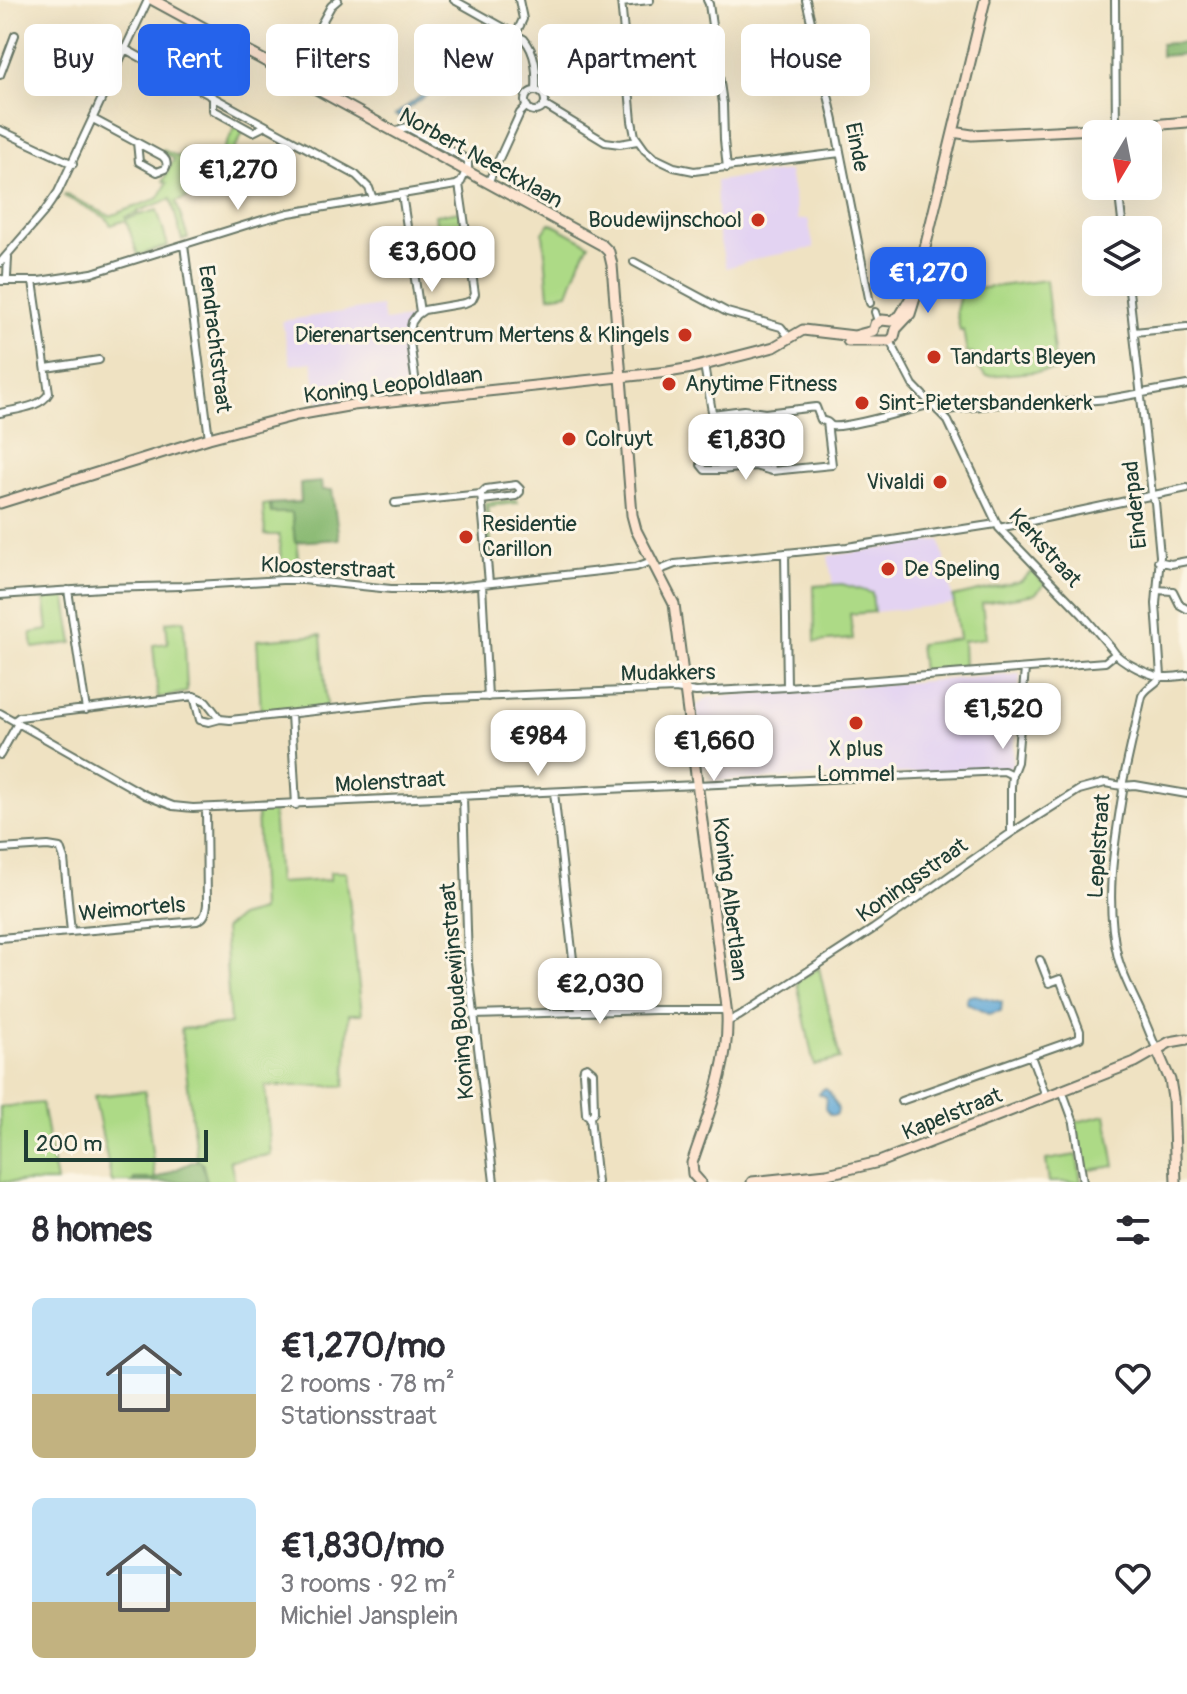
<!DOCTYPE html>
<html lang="en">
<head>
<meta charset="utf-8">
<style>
  :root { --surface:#fff; --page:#f7f7f7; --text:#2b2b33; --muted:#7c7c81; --accent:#2563eb }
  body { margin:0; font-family:Pangolin,sans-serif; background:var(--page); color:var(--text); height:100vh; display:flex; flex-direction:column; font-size:30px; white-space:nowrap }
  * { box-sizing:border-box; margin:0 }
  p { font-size:26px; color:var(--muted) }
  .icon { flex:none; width:44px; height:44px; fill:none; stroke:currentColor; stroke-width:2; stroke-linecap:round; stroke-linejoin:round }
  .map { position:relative; height:1182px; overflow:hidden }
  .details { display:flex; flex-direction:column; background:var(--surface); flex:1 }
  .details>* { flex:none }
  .guide { position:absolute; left:24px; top:24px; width:1140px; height:72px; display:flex; gap:16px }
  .needle { width:52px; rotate:190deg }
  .fabs { position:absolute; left:1082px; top:120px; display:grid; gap:16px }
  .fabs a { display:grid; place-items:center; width:80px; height:80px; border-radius:12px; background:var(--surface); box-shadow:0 8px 32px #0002; font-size:40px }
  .scale { position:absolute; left:24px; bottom:20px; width:184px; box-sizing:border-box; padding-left:8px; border:4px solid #1f3d34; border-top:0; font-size:22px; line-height:28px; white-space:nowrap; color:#1f3d34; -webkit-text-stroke:6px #fcf5e5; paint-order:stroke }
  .price { position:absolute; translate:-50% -68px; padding:0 18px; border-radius:16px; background:#fff; color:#222; font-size:26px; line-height:52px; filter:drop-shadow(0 2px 4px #0008) }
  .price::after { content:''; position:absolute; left:50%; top:48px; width:24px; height:18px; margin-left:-12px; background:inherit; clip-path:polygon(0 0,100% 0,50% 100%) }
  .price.active { background:var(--accent); color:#fff }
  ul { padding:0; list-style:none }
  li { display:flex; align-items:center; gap:24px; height:200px; padding:0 32px }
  li span { display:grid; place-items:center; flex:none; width:224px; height:160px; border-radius:12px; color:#555 }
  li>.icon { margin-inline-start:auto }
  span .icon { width:96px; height:96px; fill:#fffc; stroke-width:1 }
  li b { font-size:34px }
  h2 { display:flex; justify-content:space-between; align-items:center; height:96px; padding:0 32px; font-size:34px }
  .pill { padding:0 28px; border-radius:12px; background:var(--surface); box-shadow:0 8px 32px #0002; font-size:28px; line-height:72px }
  .pill.active { background:var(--accent); color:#fff }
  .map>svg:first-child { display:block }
  .built { fill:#e3d3f2 }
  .green { fill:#adda86; stroke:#668c5d; stroke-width:2 }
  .forest { fill:#8aba73; stroke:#547c54; stroke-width:2 }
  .water { fill:#5da6d5; stroke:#3e7284; stroke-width:2 }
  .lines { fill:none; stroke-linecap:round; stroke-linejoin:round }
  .street-casing { stroke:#687766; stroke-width:10 }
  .secondary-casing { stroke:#687766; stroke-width:13 }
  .street { stroke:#fff; stroke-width:6 }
  .secondary { stroke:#fde4d0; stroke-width:9 }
  .poi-dot { fill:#c8321e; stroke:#fcf5e5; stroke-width:3 }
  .labels { text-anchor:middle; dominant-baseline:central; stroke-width:6; stroke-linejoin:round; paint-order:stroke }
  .street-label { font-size:22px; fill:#1f3d34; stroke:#fcf5e5 }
  .poi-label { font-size:22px; fill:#1f3d34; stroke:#fcf5e5; text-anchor:start }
</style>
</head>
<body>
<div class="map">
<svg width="1187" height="1182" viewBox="0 0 1187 1182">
  <rect width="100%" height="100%" fill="#fcf5e5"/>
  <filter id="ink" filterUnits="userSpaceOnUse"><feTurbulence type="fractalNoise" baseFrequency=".0125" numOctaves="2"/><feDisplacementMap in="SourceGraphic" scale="16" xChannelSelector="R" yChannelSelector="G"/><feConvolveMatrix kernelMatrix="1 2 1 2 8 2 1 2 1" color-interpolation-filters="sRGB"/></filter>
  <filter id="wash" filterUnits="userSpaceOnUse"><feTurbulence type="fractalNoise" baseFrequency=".006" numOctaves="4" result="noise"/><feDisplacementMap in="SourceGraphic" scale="32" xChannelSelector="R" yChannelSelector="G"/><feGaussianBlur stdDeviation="1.8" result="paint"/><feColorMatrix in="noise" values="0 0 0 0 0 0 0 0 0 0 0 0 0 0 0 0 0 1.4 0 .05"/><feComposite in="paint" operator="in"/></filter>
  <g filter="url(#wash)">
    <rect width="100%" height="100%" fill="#efe2c2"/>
    <path class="built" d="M789,171L798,220L808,219L814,248L764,257L726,268L718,232L716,181Z
      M381,306L384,321L411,318L407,327L406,334L413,391L409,394L320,405L312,362L291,365L282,321Z
      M940,540L954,604L874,612L872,593L842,584L833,585L828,556Z
      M1020,674L1012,765L1010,769L712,781L710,766L702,767L699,743L702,741L701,731H698L696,706L709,697Z"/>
    <path class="green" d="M236,126L244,130L243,133L213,188L176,202L188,238L182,240L171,199L138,211V213L125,217L126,219L157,210L168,246L138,255L126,220L111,225L105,217L64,196L65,194L110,216L159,198L167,183L163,181L174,159L162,152L163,150L179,157L183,150L196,156L200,151L218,159Z
      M460,211L465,253L444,256L442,237H438L435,215Z
      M550,223L589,244L581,259L568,293L549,296L543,233Z
      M1046,280L1056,370L987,376L975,366L973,353H967L963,330L960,331L956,311L961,291Z
      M517,500L518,503L488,506L494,579L491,573L485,503Z
      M270,504L271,513L292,512L295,542H297L299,573L282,574L279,535H265L263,505Z
      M1032,571L1045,584L1035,594L982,603L986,638L963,641L964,668L922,671L919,644L959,639L953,597L1021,581Z
      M842,584L872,593L874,612L850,614L853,639L815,642L814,586Z
      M60,595L64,596L66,600L73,643L33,648L31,633L48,630L44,596Z
      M184,620L187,692L158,698L153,645L168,643L166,622Z
      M321,635L327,707L261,714L257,640Z
      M273,808L278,883L330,880V872H346L362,1014H349L345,1086H265L271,1155L230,1160L235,1182H207L202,1163L197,1160L181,1029L230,1024L224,929L239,917L261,911L257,809Z
      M819,968L840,1059L814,1065L797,982Z
      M145,1091L155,1179H135L133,1182H112L94,1096Z
      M42,1103L56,1182H0V1107Z
      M1106,1115L1115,1166L1084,1171L1076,1122Z
      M1077,1155L1081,1182H1049L1046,1160Z"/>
    <path class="forest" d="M1187,42V54L1161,56V44Z
      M321,482L322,490H332L339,539L295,542L292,513H271L270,504L301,502L300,484Z
      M197,1160L202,1163L207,1182H133L134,1179H155Z"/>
    <path class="water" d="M455,77L456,79L453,83C433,88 414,104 399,117L395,115L441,81H448Z
      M975,995L1002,1002L1001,1011L988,1014L968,1004L966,1000L969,996Z
      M823,1089H826C832,1093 831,1100 836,1104L838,1110L836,1115H830L825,1109L826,1097L819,1094Z"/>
  </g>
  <g filter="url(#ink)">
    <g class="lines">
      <defs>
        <path id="street" d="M454,0L524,39C536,53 537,72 536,91
          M621,0L632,121L635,136L645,150L653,157L674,167L694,171L840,153
          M707,0L709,4L723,104L724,140L727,168
          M806,0L834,121L870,303
          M1115,0L1116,134
          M621,3L650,0
          M516,34L523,19L519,0
          M125,49L356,175L369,188L373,199
          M0,75L15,35
          M292,76L331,6L338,0
          M525 101a10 10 0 1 1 20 0a10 10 0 1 1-20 0Z
          M213,98V110L253,132L265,126
          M544,105L605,142L620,144L637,141
          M93,119L162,156C167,160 168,164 165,169L157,172L139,162L137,142
          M0,130L73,164
          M397,133L400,129L407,127L468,160V172
          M488,183L520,113L527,106
          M1118,186L1123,230
          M402,194L420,312
          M184,245L209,438
          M634,262L727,312L781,327L789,337
          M0,263L44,212L58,192L148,0
          M1,279L2,281L7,277L8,257
          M0,281H39L92,273L262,220L289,213L456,185L461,182L466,171
          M1128,282L1152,495L1155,502L1160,556L1156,604L1161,676
          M875,312L878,321
          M1134,332L1187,327
          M890,341L913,385L948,421L999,528L1083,615L1112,649C1119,662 1153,678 1168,677C1174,677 1181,676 1187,675
          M704,365L722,470H705L701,465L702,457L705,454L718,452
          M46,368L99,360
          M418,398L409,335L412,322L417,315L424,310L465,303L472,300L475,294L459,184
          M938,411L999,404L1032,405L1109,399L1187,385
          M0,413C15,409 41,408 49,393L33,281
          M765,413L772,471
          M712,414L744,410L765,413L816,407L821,420L827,422L832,465L772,471L755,466L722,470
          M827,422C829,423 830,425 832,426C845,429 914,408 932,404
          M481,494L486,489L516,485L520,489V492L516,496L482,500
          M395,503L481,494L489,583
          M999,528L1187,488
          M785,553L787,687
          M1158,561L1171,564L1187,561
          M657,571L675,564L847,547L996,524
          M482,585L488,697
          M68,590L86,710
          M1157,590L1173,591L1180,605L1187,609
          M0,595L103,588L180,586L282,580H303L391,589H438L636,567L652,561
          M194,696L200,720L209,722L220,719
          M0,713L145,795L173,806L193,808L1004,771L1012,775
          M291,714L296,805
          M14,721L19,717L194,696L206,701L220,719L230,720L425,699L675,689L696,692L787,687L1105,662L1115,654
          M0,755L18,723
          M554,792L579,1012
          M463,796L468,963L494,1182
          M1011,833V787L1012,775L1017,762L1025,669
          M0,849L48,846L60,848L64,859L71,932
          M0,938L197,921C205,918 206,913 207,904L206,808
          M473,1015L654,1010H726
          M727,1022L739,1016L873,929L1011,833L1079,790L1105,783L1122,786L1135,785L1187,794
          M1157,1050C1151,1037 1146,1023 1140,1010C1132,993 1123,976 1118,958C1104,902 1114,846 1123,791L1122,786L1142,696C1146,687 1156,685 1161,676
          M1031,1056L1046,1096
          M1062,1090L1074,1123L1083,1182
          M901,1101L1080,1038V1031L1060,979L1049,983L1040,960
          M590,1117L594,1112L593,1072L587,1067L584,1068L583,1073L586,1114L590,1117L597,1182"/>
        <path id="secondary" d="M153,0L602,245L609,252L612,265L632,515L636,530L674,604L727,1015C729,1068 708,1114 692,1163L693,1174L700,1182
          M953,132L972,135L1116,128L1187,122
          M891,321L900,316L910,299
          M848,341H890L894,337L896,329L910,314L915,298L917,281L985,0
          M0,503L209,438L297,415L353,405L668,372L692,368L774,347L803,330L854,336L873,331L875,324L882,320L891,321
          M1157,1050L1170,1080L1173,1098L1176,1182
          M752,1182L827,1174L879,1162L1135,1062L1170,1042L1187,1039"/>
      </defs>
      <use href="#street" class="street-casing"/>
      <use href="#secondary" class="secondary-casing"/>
      <use href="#street" class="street"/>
      <use href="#secondary" class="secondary"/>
    </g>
  </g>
  <g class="poi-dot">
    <circle cx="758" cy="220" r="8"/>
    <circle cx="685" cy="335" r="8"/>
    <circle cx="934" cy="357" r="8"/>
    <circle cx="669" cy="384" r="8"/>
    <circle cx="862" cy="403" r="8"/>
    <circle cx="569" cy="439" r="8"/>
    <circle cx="940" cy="482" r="8"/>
    <circle cx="466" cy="537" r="8"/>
    <circle cx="888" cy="569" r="8"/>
    <circle cx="856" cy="723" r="8"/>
  </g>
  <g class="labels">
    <g class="street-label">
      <text transform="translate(857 147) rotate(79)">Einde</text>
      <text transform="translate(481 158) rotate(29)">Norbert Neeckxlaan</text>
      <text transform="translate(215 339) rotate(83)">Eendrachtstraat</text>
      <text transform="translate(393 385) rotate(-7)">Koning Leopoldlaan</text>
      <text transform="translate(1135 505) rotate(-96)">Einderpad</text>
      <text transform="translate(1045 548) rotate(48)">Kerkstraat</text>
      <text transform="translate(328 568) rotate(3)">Kloosterstraat</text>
      <text transform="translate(668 673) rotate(-1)">Mudakkers</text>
      <text transform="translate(390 782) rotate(-3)">Molenstraat</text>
      <text transform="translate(1099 846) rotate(-86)">Lepelstraat</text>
      <text transform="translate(912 880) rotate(-35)">Koningsstraat</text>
      <text transform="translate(730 899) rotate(83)">Koning Albertlaan</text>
      <text transform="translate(132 909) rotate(-5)">Weimortels</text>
      <text transform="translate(457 991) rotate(-95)">Koning Boudewijnstraat</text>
      <text transform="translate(952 1114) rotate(-22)">Kapelstraat</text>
    </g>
    <g class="poi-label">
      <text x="742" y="220" text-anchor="end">Boudewijnschool</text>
      <text x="669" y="335" text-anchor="end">Dierenartsencentrum Mertens &amp; Klingels</text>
      <text x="950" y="357">Tandarts Bleyen</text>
      <text x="685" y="384">Anytime Fitness</text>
      <text x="878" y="403">Sint-Pietersbandenkerk</text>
      <text x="585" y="439">Colruyt</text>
      <text x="924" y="482" text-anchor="end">Vivaldi</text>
      <text x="482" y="524">Residentie<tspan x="482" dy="25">Carillon</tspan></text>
      <text x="904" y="569">De Speling</text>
      <text x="856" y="749" text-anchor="middle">X plus<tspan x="856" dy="25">Lommel</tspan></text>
    </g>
  </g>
</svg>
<div class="fabs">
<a><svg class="needle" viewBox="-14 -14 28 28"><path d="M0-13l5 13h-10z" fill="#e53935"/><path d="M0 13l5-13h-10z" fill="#7c7c81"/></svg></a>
<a><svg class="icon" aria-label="layers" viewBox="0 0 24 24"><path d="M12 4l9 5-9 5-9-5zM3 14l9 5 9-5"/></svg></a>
</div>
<div class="scale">200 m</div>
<b class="price" style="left:238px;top:212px">€1,270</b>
<b class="price" style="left:432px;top:294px">€3,600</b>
<b class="price active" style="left:928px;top:315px">€1,270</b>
<b class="price" style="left:746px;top:482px">€1,830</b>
<b class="price" style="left:1003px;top:751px">€1,520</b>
<b class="price" style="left:538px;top:778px">€984</b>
<b class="price" style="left:714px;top:783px">€1,660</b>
<b class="price" style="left:600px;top:1026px">€2,030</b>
<div class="guide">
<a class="pill">Buy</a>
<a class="pill active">Rent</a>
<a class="pill">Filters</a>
<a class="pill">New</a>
<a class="pill">Apartment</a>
<a class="pill">House</a>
</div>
</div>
<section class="details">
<h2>8 homes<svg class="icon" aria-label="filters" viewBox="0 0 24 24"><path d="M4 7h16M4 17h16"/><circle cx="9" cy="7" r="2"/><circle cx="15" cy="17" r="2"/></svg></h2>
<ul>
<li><span style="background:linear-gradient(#bfe0f5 60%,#c2b280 0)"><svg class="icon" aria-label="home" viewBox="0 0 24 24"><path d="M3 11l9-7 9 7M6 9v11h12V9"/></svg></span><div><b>€1,270/mo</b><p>2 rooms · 78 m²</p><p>Stationsstraat</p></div><svg class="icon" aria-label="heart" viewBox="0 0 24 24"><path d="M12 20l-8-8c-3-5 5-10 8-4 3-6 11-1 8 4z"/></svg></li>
<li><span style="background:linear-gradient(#bfe0f5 65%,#c2b280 0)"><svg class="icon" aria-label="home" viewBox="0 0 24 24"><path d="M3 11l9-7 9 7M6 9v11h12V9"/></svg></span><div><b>€1,830/mo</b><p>3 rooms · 92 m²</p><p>Michiel Jansplein</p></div><svg class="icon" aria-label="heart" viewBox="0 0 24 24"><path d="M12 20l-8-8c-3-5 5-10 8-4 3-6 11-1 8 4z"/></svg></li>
</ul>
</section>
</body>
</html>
